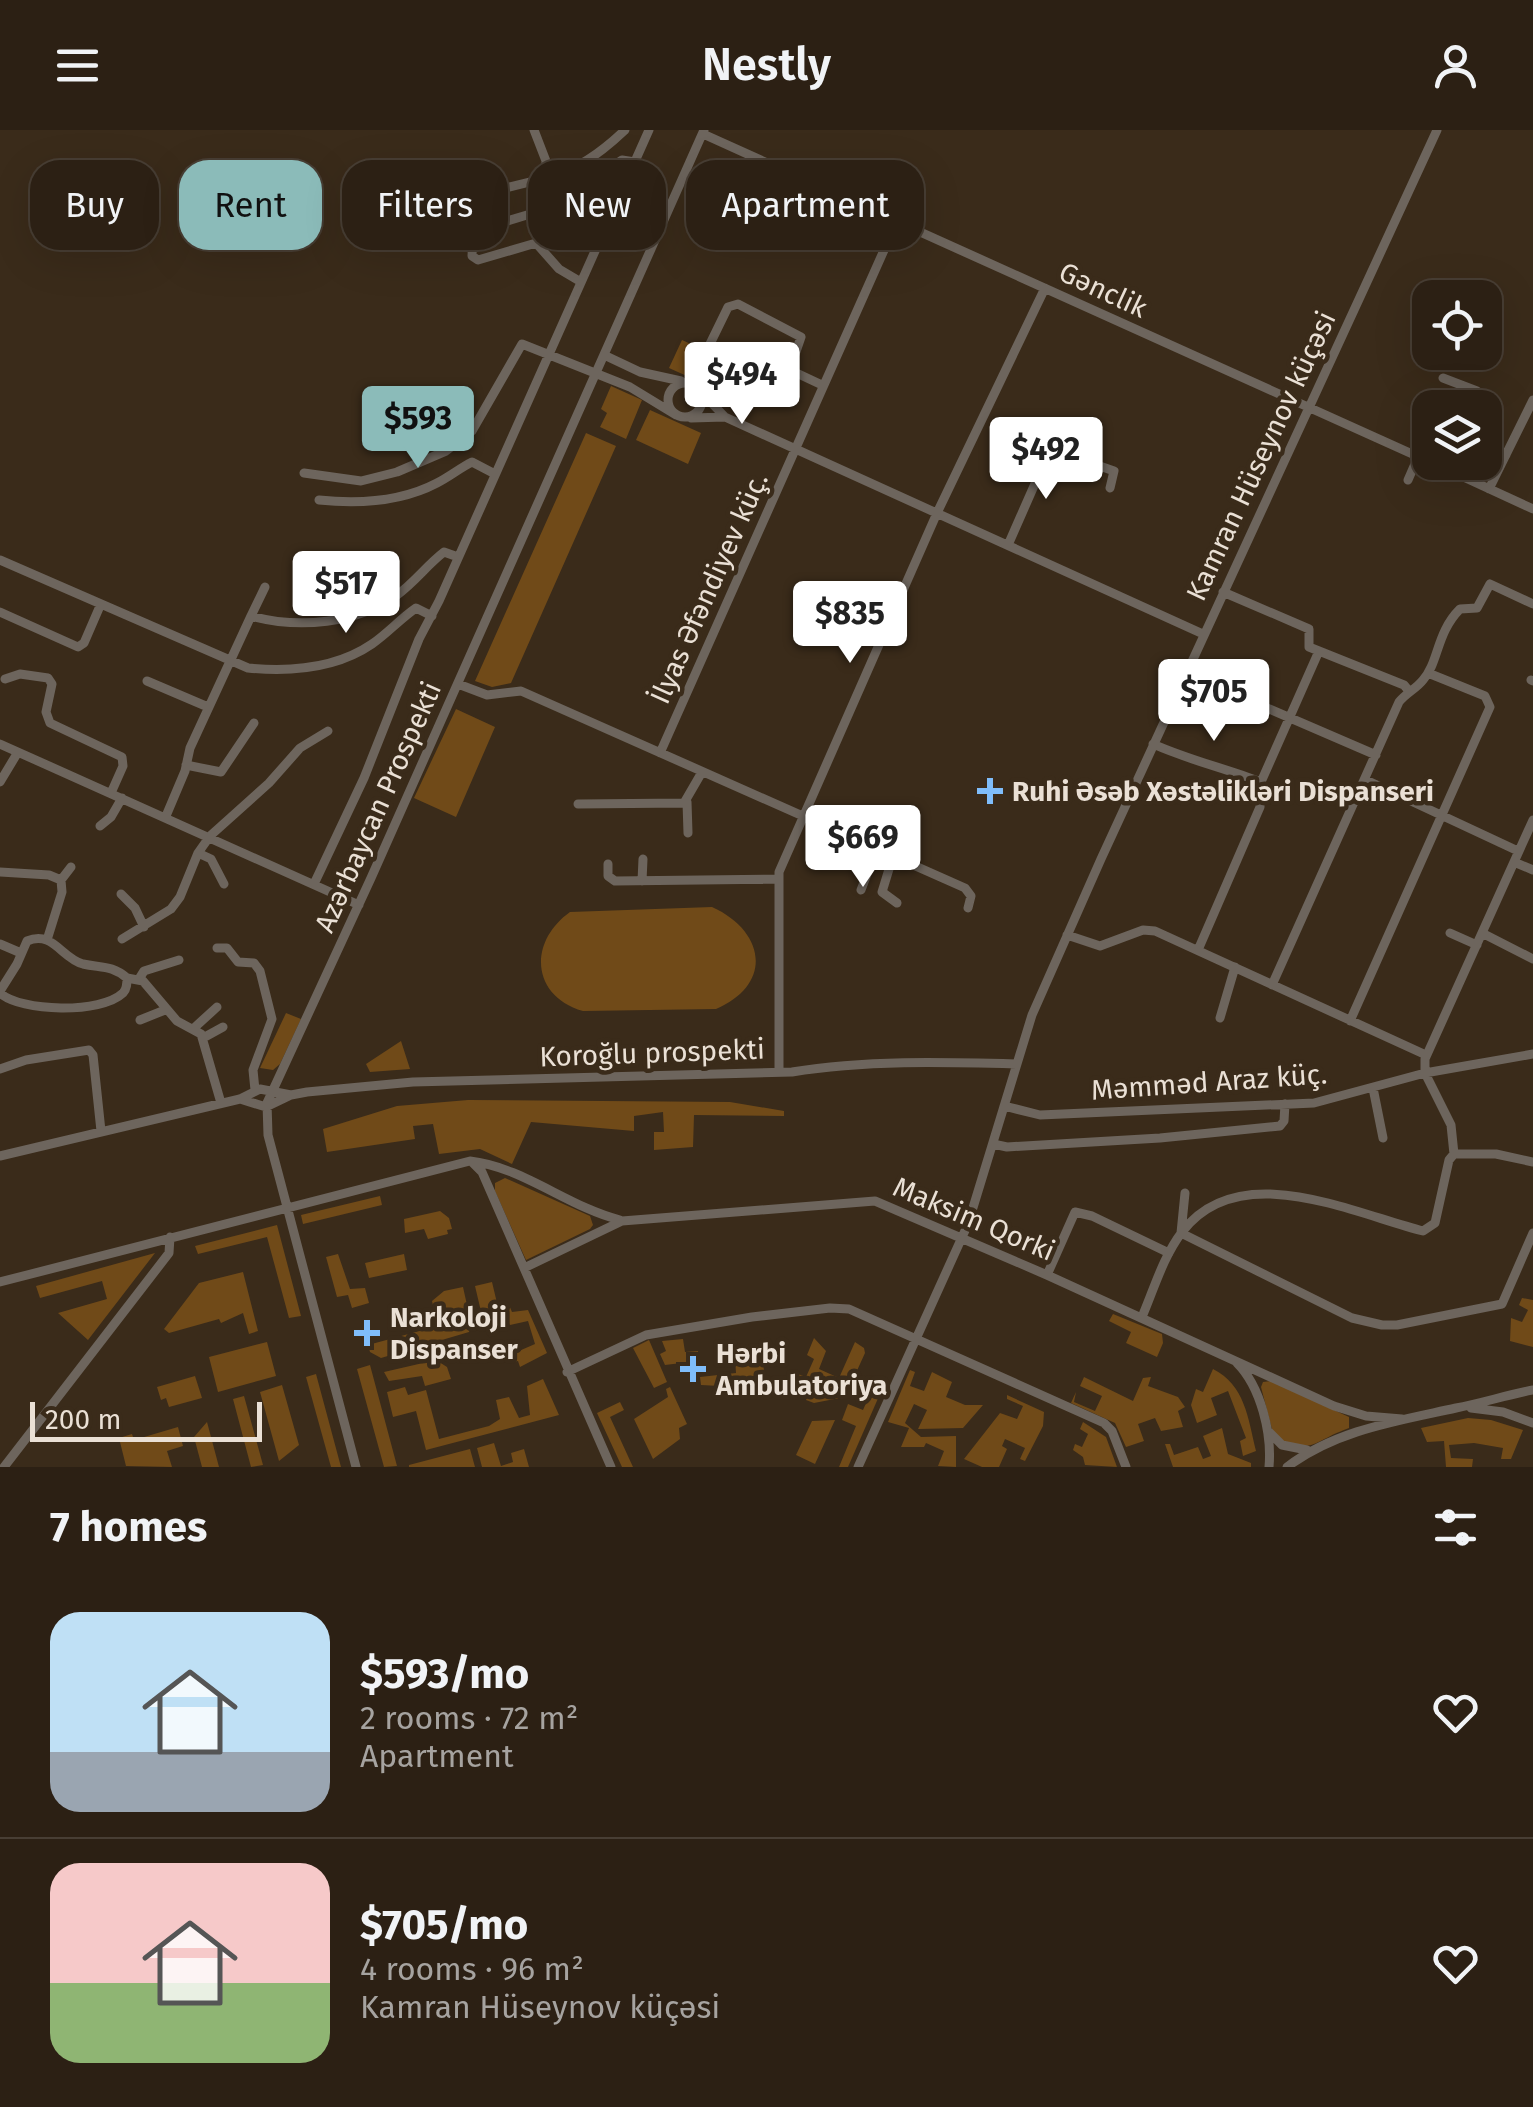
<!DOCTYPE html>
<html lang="en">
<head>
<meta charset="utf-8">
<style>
  :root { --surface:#2c2014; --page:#34281d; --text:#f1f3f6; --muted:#a6a3a0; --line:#483e34; --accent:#8bbbb9 }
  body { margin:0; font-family:"Fira Sans",sans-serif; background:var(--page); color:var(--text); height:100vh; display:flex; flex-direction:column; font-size:38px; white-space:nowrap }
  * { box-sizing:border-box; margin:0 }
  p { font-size:32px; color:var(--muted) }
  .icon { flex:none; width:55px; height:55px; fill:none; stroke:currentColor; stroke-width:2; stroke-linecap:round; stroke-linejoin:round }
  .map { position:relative; height:1337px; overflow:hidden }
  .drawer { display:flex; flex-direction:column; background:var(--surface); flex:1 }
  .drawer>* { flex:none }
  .hud { position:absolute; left:30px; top:30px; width:1000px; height:90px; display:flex; gap:20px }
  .controls { position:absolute; left:1412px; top:150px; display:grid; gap:20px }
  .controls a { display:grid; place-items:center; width:90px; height:90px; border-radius:20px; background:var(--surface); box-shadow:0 10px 40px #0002,0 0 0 2px var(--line); font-size:50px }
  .scale { position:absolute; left:30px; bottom:25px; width:232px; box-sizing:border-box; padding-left:10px; border:5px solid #eae0d5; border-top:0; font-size:28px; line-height:35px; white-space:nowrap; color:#eae0d5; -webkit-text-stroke:8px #3a2b1a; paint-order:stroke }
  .price { position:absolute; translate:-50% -85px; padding:0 22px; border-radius:10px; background:#fff; color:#222; font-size:32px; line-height:65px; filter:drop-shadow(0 2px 5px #0008) }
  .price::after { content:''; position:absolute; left:50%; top:60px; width:30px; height:22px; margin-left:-15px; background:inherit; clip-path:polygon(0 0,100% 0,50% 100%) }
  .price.active { background:var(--accent); color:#111 }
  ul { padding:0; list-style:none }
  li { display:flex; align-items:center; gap:30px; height:250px; padding:0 50px }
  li+li { border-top:2px solid var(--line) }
  li span { display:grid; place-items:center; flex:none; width:280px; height:200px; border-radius:30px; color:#555 }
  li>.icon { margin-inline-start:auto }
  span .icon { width:120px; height:120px; fill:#fffc; stroke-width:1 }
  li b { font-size:42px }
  h2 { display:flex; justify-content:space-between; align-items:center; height:120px; padding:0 50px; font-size:42px }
  .tag { padding:0 35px; border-radius:30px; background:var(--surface); box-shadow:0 10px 40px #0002,0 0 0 2px var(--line); font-size:35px; line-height:90px }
  .tag.active { background:var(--accent); color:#111 }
  header { display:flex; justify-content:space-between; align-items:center; height:130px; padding:0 50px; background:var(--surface); font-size:45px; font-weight:600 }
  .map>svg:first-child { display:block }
  .green { fill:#704a18 }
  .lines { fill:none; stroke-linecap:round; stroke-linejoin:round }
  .minor { stroke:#6d655d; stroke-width:9 }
  .poi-dot { fill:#7fbdfa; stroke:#3a2b1a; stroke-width:4 }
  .labels { text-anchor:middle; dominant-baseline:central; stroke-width:9; stroke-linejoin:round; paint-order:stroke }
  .street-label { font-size:28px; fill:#eae0d5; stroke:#3a2b1a }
  .poi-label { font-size:28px; font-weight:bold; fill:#eae0d5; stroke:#3a2b1a; text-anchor:start }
</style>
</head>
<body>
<header><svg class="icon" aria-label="menu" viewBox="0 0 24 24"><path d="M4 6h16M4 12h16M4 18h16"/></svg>Nestly<svg class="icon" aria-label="person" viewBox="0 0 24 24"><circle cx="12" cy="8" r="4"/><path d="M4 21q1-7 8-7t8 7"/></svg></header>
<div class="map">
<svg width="1533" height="1337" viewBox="0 0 1533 1337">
  <rect width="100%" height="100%" fill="#3a2b1a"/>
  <path class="green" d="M682,210L733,233L720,261L669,238Z
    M611,256L642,270L626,309L600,297L607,283L601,279Z
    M650,280L701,303L688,334L636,310Z
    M586,303L616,316L511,553L492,557L475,551Z
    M456,579L495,597L456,687L414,668Z
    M712,777C765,801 774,854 716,879L583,881C531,866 528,812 570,782Z
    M286,883L301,889L280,934L273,940L260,938Z
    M401,911L410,939L370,942L366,934Z
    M468,970L730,972L784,981V986L694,985L693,1017L654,1020V1002H664L663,982L634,986V1001L531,992L512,1034L480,1019L439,1024L433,994L413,996L415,1009L327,1022L323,999L397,976Z
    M505,1048L590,1086L593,1095L590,1099L526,1130L495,1061V1053Z
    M380,1066L382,1075L303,1094L301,1085Z
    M440,1081L449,1088L452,1099L447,1100L448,1104L428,1109L424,1099L405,1103L404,1089Z
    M277,1095L301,1186L289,1188L267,1107L198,1124L195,1116Z
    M155,1123L88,1210L58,1183L107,1169L102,1151L40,1168L36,1156Z
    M338,1124L350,1159L365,1158L369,1173L352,1178L348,1165L337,1167L326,1127Z
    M404,1124L407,1140L369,1148L365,1133Z
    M243,1142L258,1201L249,1204L243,1183L221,1193L219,1189L169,1203L164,1199L199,1153Z
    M492,1152L497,1173L509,1175L512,1182L528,1180L547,1223L520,1237L518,1231L513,1232L512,1224L535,1214L528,1191L510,1195L503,1185L483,1190L475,1156Z
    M463,1157L471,1193L469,1202L381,1228L370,1222L368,1215L438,1196L432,1171L444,1161Z
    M1522,1168L1533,1170V1217L1510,1211L1511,1188L1522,1192L1528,1180L1519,1175Z
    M1113,1184L1162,1204L1163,1213L1157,1227L1126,1213L1131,1202L1109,1191Z
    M814,1208L826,1221L819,1239L839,1248L855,1212L864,1218L865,1223L845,1267L814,1273L806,1270L809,1262L793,1256L798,1244L806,1247L814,1229L807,1225Z
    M683,1209L685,1222L698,1221V1231L665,1235L660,1224L666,1221L662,1211Z
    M649,1210L667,1252L654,1258L633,1218Z
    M267,1212L276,1246L218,1262L209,1227Z
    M763,1225L764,1244L739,1249V1257L701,1255L700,1247L736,1243L735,1228Z
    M436,1230L447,1237L451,1249L425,1256L422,1246L389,1251L384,1242Z
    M370,1235L397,1336L384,1337L357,1239Z
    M1213,1239C1245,1255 1248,1288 1256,1321L1243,1326L1240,1311L1246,1308L1228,1261L1211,1268L1217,1285L1197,1293L1191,1275L1196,1259L1203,1262Z
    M910,1240L915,1242L910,1256L924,1261L932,1242L952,1252L946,1267L965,1275H983L963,1298L918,1299L927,1280L914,1274L905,1293L921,1307L956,1306V1337L938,1336L944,1321L926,1313L924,1317H901L909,1298L888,1292Z
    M316,1244L341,1337H331L306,1247Z
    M195,1246L202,1268L169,1277L166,1268L161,1270L157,1257Z
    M1084,1247L1133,1271L1143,1248L1151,1247L1148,1256L1178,1267L1185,1277L1178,1281L1183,1297L1161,1301L1155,1288L1138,1294L1144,1311L1126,1317L1115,1293L1071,1273L1076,1262L1074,1272L1095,1281L1102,1266L1080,1256Z
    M543,1249L559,1285L426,1320L416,1281L393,1287L387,1262L405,1257L408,1265L426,1260L439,1309L489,1296L500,1289L496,1270L509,1267L519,1288L530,1285L527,1256Z
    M1271,1251L1349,1287V1298C1310,1312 1316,1325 1274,1307L1261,1257L1263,1252Z
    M875,1253L883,1257L848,1337H839L856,1296L842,1290L848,1274L863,1280Z
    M282,1255L299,1315L279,1331L260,1262Z
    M670,1257L687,1294L679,1298L680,1309L653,1329L634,1289L668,1267L666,1259Z
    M1007,1265L1044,1282L1043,1296L1025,1331L1020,1329L1025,1318L1005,1309L1002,1316L1007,1319L999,1337H982L964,1329L1000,1283L1017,1289L1023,1276L1007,1269Z
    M244,1266L263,1335L251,1337L233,1269Z
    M620,1272L624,1280L610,1287L633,1337H622L597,1283Z
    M1468,1288L1491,1290L1523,1300L1511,1329H1501L1503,1318L1474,1313L1449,1315L1451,1328L1473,1329L1472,1337H1446L1444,1311L1427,1312L1421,1298Z
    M835,1290L815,1334L796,1325L812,1291Z
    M207,1292L219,1337H202L194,1307Z
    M1083,1292L1106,1307L1117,1337L1085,1335L1083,1327L1073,1320L1075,1314L1082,1317L1088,1304L1080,1299Z
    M178,1297L183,1316L167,1321L172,1337L126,1336L119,1308L132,1304L134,1310Z
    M1222,1298L1228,1324L1251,1333V1337H1173L1165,1314H1170L1174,1325L1198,1317L1203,1329L1211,1326L1203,1306Z
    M494,1313L501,1336L513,1332L511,1323L524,1319L529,1337H482L477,1318Z
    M470,1319L475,1337H409V1335Z"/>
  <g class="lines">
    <path class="minor" d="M534,0L546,31L545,45
      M703,4L1430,332
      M489,38L488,56L493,61L542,49
      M605,42L622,30L635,32
      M504,92L527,85L570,65
      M565,94L598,65
      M473,102L472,126L478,130L536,113
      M581,152L559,139L536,113L565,94L549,68L542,49L545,45C572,46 606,18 625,0
      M709,216L728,177L738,174L801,207L790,239
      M604,225L640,242L681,251
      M773,232L822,255
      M1443,248L1477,261L1480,278
      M668 270a17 17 0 1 1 34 0a17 17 0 1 1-34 0Z
      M725,287L1203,504
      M691,288L725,287L701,262
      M1485,311L1506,325
      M1431,332L1533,379
      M1094,334L1097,317
      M304,343L361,351L397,342L446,321L472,301L522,214L630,257L676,285
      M1408,350L1418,327
      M1489,359L1533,270
      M319,370C358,374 401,372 437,353C449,347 460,338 472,332L495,344
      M1008,415L1041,340L1094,334L1114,341L1110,358
      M0,430L248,538C290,542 337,538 372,514C388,503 400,489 416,478L432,486
      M1223,462L1309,499V517L1404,555L1409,561
      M0,482L78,517L84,513L100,476
      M251,486L265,457
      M337,489L341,447
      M1186,543L1376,625
      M5,549L20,544L48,548L52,554L46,582L50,593L122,627L123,636L111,663
      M1531,550L1533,551
      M147,551L208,577
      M458,554L487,565L521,561L965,758L971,766L968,778
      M0,614L359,775
      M1153,614C1189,630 1224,638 1261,652
      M660,623L897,91
      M186,635L221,642L254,593
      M1366,650L1518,721
      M0,652L18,622
      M687,672L688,703
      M578,674L684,673L702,642
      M166,686L185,641L190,618L251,486C299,499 356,494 397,465C415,452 427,435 444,422L458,427
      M100,696L111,687L122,668
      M198,723L211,729L224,754
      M893,726L882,762L897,773
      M1514,732L1533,740
      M608,734V746L615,751L778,749
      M0,742L49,745L61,750L62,762L47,810
      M61,750L71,737
      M642,751L643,729
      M314,754L364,648L419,509L439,471L649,0
      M861,760L877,718
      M121,764L135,778L144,797
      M1450,803L1477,815
      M1482,803L1533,829
      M1067,805L1100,816L1143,800L1155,801L1426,925
      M122,809L171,779L180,767L198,723L210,706L269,653L300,618L328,601
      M0,814L21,823
      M217,818H227L238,832L254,833L260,841L272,889L253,940L255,960
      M1198,820L1260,677L1261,652L1319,521
      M139,849L144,841L179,830
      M1272,855L1399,572C1406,563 1416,559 1423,550C1439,532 1436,503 1460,479L1477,478L1490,454L1533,474
      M0,861L17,834L27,811C53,800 61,828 83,834C101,838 112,835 127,848
      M0,863C21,882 101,884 123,863C127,859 127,853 127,848L143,851L177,891L201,904L221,973
      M1220,888L1235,837
      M140,890L165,880
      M1350,891L1490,577L1485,566L1428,543
      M194,898L217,877
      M203,908L223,897
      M0,939L26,930L89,920L93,925L101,1001
      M779,942V742L937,383L1045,158
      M1373,958L1383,1008
      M240,969L266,977L291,965L307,962L413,952L792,942C865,930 942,932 1016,934
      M1004,976L1040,985L1314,973L1425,943L1533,924
      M993,1014L1007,1017L1160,1008L1280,996L1284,991L1285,974
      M1454,1024L1451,995L1425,943V929L1533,690
      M0,1026L240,969L260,959L291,965
      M472,1032L482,1042L611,1337
      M1185,1063L1181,1103L1352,1188L1382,1195H1397L1502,1174L1533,1103
      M524,1138L622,1091L875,1071L1047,1145L1334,1276L1366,1286L1402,1289
      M1047,1145L1075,1082L1092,1086L1169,1123
      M0,1152L470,1031C523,1037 568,1077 620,1090
      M1142,1187C1154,1159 1163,1127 1182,1102C1239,1027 1352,1083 1423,1101L1435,1093L1449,1030L1454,1024H1496L1533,1032
      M1237,1233C1261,1257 1272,1304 1269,1337
      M567,1242L646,1205L752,1187L830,1178L849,1179L1104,1293L1112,1301L1126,1337
      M1471,1278L1503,1282L1533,1293
      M1269,1302L1282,1315L1307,1320
      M4,1337L169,1123L170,1107
      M356,1337L268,1005L267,973L371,748L704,0
      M858,1337L968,1094L1032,885L1101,729L1437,0
      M1287,1337C1336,1300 1397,1291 1456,1278C1482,1273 1507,1265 1533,1260"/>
  </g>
  <g class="poi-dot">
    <path d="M985 646h10v10h10v10h-10v10h-10v-10h-10v-10h10z"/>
    <path d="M362 1188h10v10h10v10h-10v10h-10v-10h-10v-10h10z"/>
    <path d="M688 1224h10v10h10v10h-10v10h-10v-10h-10v-10h10z"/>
  </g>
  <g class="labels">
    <g class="street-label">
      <text transform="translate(1103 160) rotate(25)">Gənclik</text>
      <text transform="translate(1261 326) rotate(-65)">Kamran Hüseynov küçəsi</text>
      <text transform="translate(709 458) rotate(-66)">İlyas Əfəndiyev küç.</text>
      <text transform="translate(378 677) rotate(-66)">Azərbaycan Prospekti</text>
      <text transform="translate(652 923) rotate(-2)">Koroğlu prospekti</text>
      <text transform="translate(1209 952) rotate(-4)">Məmməd Araz küç.</text>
      <text transform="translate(974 1089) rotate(23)">Maksim Qorki</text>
    </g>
    <g class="poi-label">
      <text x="1012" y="661">Ruhi Əsəb Xəstəlikləri Dispanseri</text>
      <text x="390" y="1187">Narkoloji<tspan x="390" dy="32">Dispanser</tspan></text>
      <text x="716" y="1223">Hərbi<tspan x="716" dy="32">Ambulatoriya</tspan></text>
    </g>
  </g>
</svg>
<div class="controls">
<a><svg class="icon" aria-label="locate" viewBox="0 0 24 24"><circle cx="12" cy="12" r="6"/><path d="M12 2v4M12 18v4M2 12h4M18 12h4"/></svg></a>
<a><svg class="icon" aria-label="layers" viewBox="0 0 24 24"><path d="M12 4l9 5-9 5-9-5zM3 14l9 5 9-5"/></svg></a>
</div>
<div class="scale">200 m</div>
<b class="price" style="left:742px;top:297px">$494</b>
<b class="price active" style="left:418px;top:341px">$593</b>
<b class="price" style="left:1046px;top:372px">$492</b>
<b class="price" style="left:346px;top:506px">$517</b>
<b class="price" style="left:850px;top:536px">$835</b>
<b class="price" style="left:1214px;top:614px">$705</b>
<b class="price" style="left:863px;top:760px">$669</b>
<div class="hud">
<a class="tag">Buy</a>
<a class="tag active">Rent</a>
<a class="tag">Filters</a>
<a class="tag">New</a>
<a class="tag">Apartment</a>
</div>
</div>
<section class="drawer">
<h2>7 homes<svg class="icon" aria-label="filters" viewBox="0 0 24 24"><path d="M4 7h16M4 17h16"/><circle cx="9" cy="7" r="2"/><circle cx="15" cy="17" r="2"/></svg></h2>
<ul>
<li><span style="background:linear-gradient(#bfe0f5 70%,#9aa5b1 0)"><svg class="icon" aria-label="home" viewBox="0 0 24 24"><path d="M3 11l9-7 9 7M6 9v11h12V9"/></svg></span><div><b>$593/mo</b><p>2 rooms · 72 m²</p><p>Apartment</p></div><svg class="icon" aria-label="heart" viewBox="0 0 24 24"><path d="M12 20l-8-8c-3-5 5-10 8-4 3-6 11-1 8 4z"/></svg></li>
<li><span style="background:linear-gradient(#f6c9c9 60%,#8fb573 0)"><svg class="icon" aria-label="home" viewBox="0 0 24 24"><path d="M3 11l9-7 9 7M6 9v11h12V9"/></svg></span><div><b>$705/mo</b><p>4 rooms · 96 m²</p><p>Kamran Hüseynov küçəsi</p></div><svg class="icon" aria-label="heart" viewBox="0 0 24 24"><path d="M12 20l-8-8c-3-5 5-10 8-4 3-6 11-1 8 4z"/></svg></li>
</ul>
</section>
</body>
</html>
